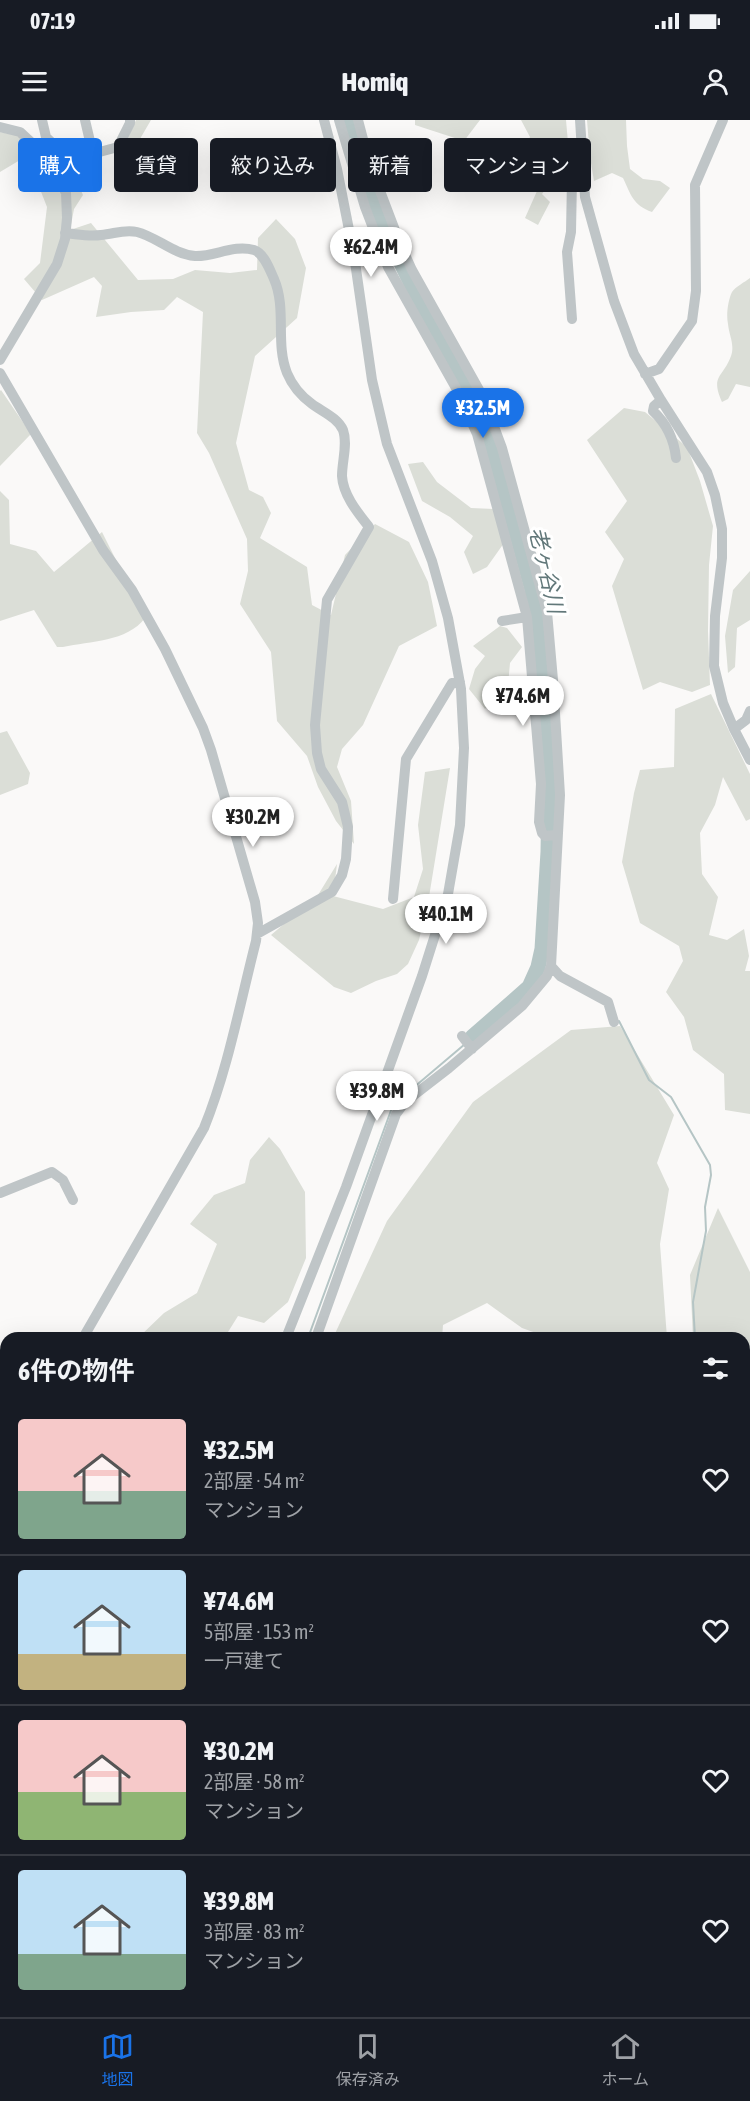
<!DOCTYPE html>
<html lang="ja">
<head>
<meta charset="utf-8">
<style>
  :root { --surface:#171b24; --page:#20242c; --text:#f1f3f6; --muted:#9ea1a6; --line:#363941; --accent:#1a73e8 }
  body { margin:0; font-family:"Asap Condensed","Noto Sans JP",sans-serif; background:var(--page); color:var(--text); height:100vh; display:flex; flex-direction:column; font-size:22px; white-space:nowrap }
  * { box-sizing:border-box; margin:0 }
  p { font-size:20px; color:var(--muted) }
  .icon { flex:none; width:33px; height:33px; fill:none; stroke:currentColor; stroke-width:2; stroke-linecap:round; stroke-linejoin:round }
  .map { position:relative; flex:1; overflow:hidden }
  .panel { position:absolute; left:0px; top:1212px; width:750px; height:686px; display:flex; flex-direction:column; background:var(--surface); border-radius:18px 18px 0 0; box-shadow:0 6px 24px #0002 }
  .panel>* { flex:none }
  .top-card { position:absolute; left:18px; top:18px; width:714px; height:54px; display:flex; gap:12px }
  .price { position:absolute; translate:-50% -51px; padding:0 14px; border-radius:21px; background:#fff; color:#222; font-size:20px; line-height:39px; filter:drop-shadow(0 2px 3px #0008) }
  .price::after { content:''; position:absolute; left:50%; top:36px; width:18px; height:14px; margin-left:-9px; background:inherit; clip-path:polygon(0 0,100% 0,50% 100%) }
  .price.on { background:var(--accent); color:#fff }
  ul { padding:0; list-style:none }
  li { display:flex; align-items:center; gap:18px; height:150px; padding:0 18px }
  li+li { border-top:2px solid var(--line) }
  li span { display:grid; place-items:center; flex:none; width:168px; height:120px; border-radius:6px; color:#555 }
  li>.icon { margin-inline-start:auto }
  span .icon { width:72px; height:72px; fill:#fffc; stroke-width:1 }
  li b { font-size:26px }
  h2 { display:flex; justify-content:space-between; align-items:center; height:72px; padding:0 18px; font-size:26px }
  .chip { padding:0 21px; border-radius:6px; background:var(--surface); box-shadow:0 6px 24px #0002; font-size:21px; line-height:54px }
  .chip.on { background:var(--accent); color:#fff }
  .status { display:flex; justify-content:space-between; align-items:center; height:42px; padding:0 30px; background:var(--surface); direction:ltr }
  .status svg { height:16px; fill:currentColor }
  header { display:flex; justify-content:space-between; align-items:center; height:78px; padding:0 18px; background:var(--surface); font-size:27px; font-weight:800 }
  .tabs { display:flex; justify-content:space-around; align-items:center; height:84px; border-top:2px solid var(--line); background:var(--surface); font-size:16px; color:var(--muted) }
  .tabs a { display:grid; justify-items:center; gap:3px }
  .tabs .on { color:var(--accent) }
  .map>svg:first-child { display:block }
  .green { fill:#dbded7 }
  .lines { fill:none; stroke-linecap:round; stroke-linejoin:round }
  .stream { stroke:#b5c5c5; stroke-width:2 }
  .river { stroke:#b5c5c5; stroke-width:15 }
  .minor { stroke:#bfc5c7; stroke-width:10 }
  .labels { text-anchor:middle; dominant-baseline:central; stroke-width:6; stroke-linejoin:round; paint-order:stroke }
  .water-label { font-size:22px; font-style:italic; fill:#62787a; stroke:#fff }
</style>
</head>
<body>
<div class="status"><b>07:19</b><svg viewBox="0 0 49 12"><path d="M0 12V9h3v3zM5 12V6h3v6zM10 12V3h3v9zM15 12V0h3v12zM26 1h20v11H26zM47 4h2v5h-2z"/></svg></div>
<header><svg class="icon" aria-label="menu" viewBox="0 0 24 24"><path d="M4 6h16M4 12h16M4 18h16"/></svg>Homiq<svg class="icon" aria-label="person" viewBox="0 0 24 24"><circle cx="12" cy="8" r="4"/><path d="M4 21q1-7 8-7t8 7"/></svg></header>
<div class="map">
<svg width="750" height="1897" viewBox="0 0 750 1897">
  <rect width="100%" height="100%" fill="#faf9f8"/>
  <path class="green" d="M136,0H151L130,36L122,31Z
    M415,0H480L464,21L415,5Z
    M521,0H566L571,57L558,52L542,74L550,82L538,105L525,98L537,71L509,56L530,17Z
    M587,0H626L627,26L630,49L643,59L660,61L670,68L652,92C633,85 631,75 623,58L612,53L594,61L590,37Z
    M0,12C13,15 30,16 42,22C62,33 75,55 83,75L74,89L70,110L91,103L138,160L173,159L195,150L230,153L257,150L258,118L276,99L295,119L306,148L297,198L255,236L236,323L249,370L263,377L271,393L260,418L307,447L312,485L331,495L345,435L375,404L409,422L428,462L437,506L399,526L363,605L342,629L337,647L351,681L354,724L336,701L318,667L307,636L277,601L271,532L240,484L248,451L247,419L209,333L197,313L203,192L177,177L164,190L131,192L96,197L102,166L94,157L42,180L24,159L40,143L47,87L36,59L20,40L0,52Z
    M750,158V267L736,264L728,279L722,282C710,255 723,258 731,236C735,225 729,215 728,204C726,195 728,180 732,172C735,167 745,162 750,158Z
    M1,270L31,314L0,346V271Z
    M624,288L645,292L687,327L700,361L713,406L709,445L708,511L710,565L692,572L660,562L643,570L612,466L624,439L605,412L627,381L587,320Z
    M423,342L437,362L471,388L494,389L504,423L487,447L473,454L464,432L473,416L450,397L422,381L408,344Z
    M0,371L9,380L10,424L36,431L54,452L102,412L145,498C127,522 90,521 63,527H57L34,490L0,501Z
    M750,451V500L737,508L735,547L728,553L725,516L733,470Z
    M500,506L507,508L522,527L510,543L508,565L485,589L469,569L475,549L485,536L473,526Z
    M711,574L750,654V699L746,701L723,657L715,685L700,713L702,754L718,777L709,815L727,820L744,809L749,836L745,851H750V994L725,990L724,954L693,930L684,897L666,872L683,841L679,826L640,803L622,742L634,673L640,650L674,647L675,589Z
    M7,611L30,653L28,664L0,675V613Z
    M450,648L429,777L419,820L408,844L397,854L376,861L351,873L334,867L271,815L318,775L337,744L333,776L383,789L414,777L423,749L418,705L425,652Z
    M620,906L674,995L657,1043L669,1069L660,1124L667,1218H550L522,1208L487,1183L443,1205L442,1218H333L387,1101L473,982L571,910Z
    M269,1017L280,1029L305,1072L306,1138L288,1182L264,1203L238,1196L228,1212L231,1218H138L164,1193L197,1173L217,1124L190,1104L214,1075L245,1063L250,1040Z
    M718,1088L750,1152V1496L744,1486V1218H693L690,1155Z
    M750,1824V1894L734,1892H744V1837Z"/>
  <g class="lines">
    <path class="stream" d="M538,847L545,851
      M619,901L649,960L671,977L710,1045L711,1055L705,1087L706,1111L693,1182L695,1218
      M308,1218L393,985L465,924
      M450,1897V1892"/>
    <path class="river" d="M346,0L386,112L426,195L471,275L493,329L532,470L537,502L549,670L548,732L542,829L538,847L529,867L472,917"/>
    <path class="minor" d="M42,0L46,17L70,40L118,27L130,3V0
      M85,0L93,34
      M339,0L365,87L388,147L456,268L477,314L527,497L541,664L539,702L542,713L545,716L556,715
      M580,0L585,77L614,181L634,234L661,280L707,352L715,375L722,409V438L715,496L714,546L723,583L734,609L750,640
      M0,7L20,12L49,39L66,73L67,98L65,119L57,144L0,240
      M539,30C551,49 555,59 579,59
      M65,113C77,114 89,117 101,115C114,114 124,109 137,112C157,117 173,134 195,136C214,137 234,124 254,130C264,133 270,150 274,159C287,189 275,223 287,253C292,265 301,276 312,284C323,292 338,298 343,310C348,324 342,341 342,356C343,375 358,393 369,407L327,480L315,605L317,633L321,649L342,682L348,707L346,739L342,755L332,772L257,814
      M572,199L567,132L571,112L572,59
      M0,253L103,430L132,470L165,529L203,608L211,630L255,782L258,803L256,821C240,883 228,949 204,1008L83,1218
      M645,254L659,249L692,201L696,171L695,65L723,0
      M661,280L654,286L653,291C667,304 674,319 676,338
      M502,501L527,497
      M734,609L746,600L750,591
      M393,779L406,639L452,563L460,562
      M551,846L560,856L608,882L614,902
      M462,916L472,929
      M0,1073L52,1052L63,1060L73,1080
      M286,1218L346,1067L422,856L448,774L460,705L464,628L461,569L448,498L432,441L387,324L372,260L354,135L337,49L324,0
      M316,1218L396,994L405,982L449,948L522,886L547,856L551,846L560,675L553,560L547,492L502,328L483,277L412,150L401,126L369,42L358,0
      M0,1327L6,1323
      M0,1565L6,1560
      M0,1593L6,1600
      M0,1626L6,1619
      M744,1759L747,1758
      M0,1771L6,1776
      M0,1855L6,1860
      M175,1892L177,1897
      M457,1892L458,1897
      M646,1892L647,1897
      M46,1897L49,1892"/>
  </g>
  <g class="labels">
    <g class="water-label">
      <text transform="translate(547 450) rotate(77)">老ヶ谷川</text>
    </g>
  </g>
</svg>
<b class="price" style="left:371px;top:158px">¥62.4M</b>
<b class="price on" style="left:483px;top:319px">¥32.5M</b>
<b class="price" style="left:523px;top:607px">¥74.6M</b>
<b class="price" style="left:253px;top:728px">¥30.2M</b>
<b class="price" style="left:446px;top:825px">¥40.1M</b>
<b class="price" style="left:377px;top:1002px">¥39.8M</b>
<div class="top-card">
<a class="chip on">購入</a>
<a class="chip">賃貸</a>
<a class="chip">絞り込み</a>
<a class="chip">新着</a>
<a class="chip">マンション</a>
</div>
<section class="panel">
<h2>6件の物件<svg class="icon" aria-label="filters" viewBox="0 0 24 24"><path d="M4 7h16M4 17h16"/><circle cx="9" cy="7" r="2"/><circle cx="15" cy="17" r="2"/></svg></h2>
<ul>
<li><span style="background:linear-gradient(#f6c9c9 60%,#7fa58c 0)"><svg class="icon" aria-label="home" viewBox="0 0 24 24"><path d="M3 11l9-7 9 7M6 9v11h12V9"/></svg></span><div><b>¥32.5M</b><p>2部屋 · 54 m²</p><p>マンション</p></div><svg class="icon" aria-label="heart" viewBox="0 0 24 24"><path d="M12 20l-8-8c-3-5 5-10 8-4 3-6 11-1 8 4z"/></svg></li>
<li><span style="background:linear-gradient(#bfe0f5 70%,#c2b280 0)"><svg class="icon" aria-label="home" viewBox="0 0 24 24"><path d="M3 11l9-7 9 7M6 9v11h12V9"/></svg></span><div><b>¥74.6M</b><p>5部屋 · 153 m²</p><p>一戸建て</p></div><svg class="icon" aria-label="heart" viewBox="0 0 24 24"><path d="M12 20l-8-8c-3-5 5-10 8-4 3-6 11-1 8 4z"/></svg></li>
<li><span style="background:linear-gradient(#f6c9c9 60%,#8fb573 0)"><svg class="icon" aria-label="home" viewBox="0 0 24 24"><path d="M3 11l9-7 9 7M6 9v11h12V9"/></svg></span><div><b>¥30.2M</b><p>2部屋 · 58 m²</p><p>マンション</p></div><svg class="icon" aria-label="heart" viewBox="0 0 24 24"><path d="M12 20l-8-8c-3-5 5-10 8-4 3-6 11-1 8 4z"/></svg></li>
<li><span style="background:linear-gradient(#bfe0f5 70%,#7fa58c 0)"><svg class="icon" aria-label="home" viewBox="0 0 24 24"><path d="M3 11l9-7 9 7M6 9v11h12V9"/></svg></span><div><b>¥39.8M</b><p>3部屋 · 83 m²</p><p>マンション</p></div><svg class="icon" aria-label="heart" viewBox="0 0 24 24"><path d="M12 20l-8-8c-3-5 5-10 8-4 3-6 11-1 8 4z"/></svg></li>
</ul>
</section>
</div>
<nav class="tabs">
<a class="on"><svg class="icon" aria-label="map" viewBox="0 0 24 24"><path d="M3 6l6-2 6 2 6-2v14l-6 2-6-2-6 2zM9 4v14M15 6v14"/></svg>地図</a>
<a><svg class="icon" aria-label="saved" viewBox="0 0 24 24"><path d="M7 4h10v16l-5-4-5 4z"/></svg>保存済み</a>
<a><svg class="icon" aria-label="home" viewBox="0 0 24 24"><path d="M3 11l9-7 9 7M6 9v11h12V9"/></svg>ホーム</a>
</nav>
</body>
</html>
